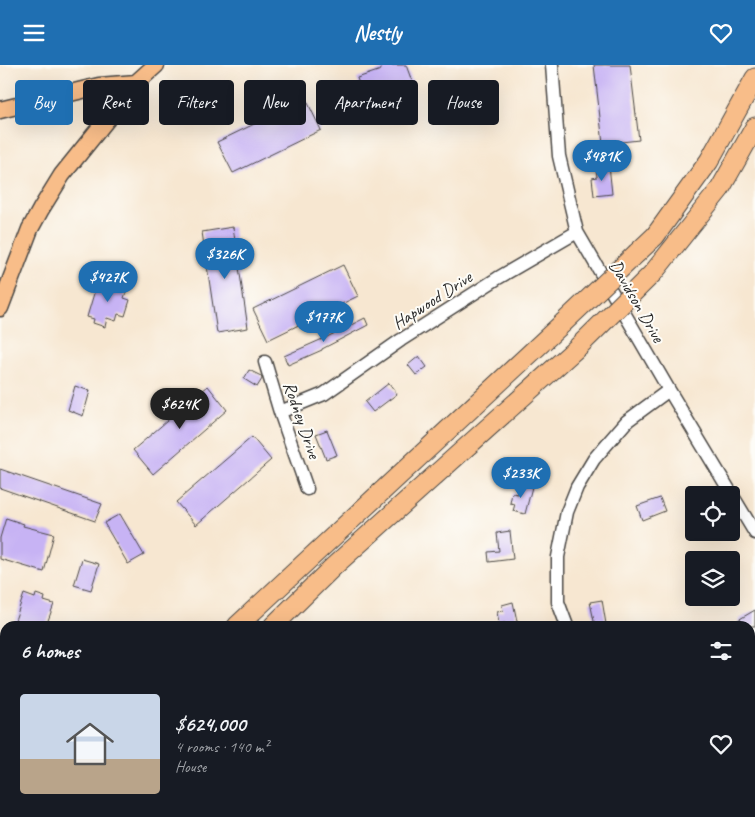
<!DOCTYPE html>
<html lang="en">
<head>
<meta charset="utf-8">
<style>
  :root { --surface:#171b24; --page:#20242c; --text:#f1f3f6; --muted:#9ea1a6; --line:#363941; --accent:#1f6fb2 }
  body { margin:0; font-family:Caveat,sans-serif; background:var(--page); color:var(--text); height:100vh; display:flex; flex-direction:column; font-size:19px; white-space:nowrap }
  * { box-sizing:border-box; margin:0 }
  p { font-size:16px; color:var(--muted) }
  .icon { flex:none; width:28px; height:28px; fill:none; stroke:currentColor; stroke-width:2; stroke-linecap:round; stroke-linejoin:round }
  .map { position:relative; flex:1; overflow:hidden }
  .drawer { position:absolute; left:0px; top:556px; width:755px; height:196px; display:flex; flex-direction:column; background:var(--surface); border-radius:15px 15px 0 0; box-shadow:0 5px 20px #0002 }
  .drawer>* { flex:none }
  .top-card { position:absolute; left:15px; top:15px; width:500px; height:45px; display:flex; gap:10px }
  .buttons { position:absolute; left:685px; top:421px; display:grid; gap:10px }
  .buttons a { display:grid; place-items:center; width:55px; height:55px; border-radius:5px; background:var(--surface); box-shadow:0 5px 20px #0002; font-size:25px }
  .price { position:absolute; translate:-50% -42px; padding:0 11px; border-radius:18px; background:var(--accent); color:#fff; font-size:16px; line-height:32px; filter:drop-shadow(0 1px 2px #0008) }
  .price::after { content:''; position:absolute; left:50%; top:30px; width:15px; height:11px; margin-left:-8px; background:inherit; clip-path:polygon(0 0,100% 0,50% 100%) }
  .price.current { background:#222; color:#fff }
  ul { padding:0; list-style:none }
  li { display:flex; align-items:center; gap:15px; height:125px; padding:0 20px }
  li+li { border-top:1px solid var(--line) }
  li span { display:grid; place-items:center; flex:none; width:140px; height:100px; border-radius:5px; color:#555 }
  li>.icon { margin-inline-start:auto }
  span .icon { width:60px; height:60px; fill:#fffc; stroke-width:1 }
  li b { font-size:21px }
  h2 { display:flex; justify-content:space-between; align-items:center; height:60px; padding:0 20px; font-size:21px }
  .pill { padding:0 18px; border-radius:5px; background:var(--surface); box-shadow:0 5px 20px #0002; font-size:18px; line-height:45px }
  .pill.current { background:var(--accent); color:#fff }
  header { display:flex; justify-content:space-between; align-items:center; height:65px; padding:0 20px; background:var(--accent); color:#fff; font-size:22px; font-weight:700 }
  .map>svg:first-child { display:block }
  .forest { fill:#68b57e; stroke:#4a7054 }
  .building { fill:#c7b3f4 }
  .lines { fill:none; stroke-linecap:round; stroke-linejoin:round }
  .minor-casing { stroke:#4a4744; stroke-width:15 }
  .major-casing { stroke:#4a4744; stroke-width:19 }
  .highway-casing { stroke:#4a4744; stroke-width:21 }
  .minor { stroke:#fff; stroke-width:12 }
  .major { stroke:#f8bd89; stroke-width:16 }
  .highway { stroke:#f8bd89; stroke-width:19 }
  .highway-bridge-casing { stroke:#4a4744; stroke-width:21; stroke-linecap:butt }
  .highway-bridge { stroke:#f8bd89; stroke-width:19 }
  .labels { text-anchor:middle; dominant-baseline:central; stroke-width:4; stroke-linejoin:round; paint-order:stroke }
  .street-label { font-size:18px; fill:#2b2b2b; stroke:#fdfcf7 }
</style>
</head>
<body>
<header><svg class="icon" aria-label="menu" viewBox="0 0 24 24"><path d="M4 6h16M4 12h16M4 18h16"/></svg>Nestly<svg class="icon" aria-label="heart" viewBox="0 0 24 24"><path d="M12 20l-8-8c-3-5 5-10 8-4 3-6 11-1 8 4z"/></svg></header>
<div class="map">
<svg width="755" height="752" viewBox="0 0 755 752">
  <rect width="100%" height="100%" fill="#fdfcf7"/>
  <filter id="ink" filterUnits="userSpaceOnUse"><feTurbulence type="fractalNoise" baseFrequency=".02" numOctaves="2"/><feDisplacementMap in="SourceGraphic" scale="10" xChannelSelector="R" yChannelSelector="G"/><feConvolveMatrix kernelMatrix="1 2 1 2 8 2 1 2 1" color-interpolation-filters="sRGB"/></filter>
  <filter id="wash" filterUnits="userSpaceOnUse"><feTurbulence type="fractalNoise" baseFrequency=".0096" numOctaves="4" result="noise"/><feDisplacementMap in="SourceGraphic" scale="20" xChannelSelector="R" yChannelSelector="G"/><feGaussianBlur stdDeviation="1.12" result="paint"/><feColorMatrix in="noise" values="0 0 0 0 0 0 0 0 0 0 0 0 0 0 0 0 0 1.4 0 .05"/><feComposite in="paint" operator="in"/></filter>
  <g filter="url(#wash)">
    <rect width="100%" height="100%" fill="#f7e7d1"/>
    <path class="forest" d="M131,748H226L224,752H128Z"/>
    <g id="blocks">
      <path class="building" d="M380,0H406L414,22L366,40L357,13L381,5Z
        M594,0H630L639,75L603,79Z
        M306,34L321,65L233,108L217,77Z
        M609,100L612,129L594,131L592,113L597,112L596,102Z
        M233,162L248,263L217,268L202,167Z
        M343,200L358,231L268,275L253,244Z
        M98,215L127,224L124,233L130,235L125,251L118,249L116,256L107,253L105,262L93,258L94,254L87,252Z
        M365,253L368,260L322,284V285L288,300L284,291L327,272Z
        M419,291L427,302L416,310L408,300Z
        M249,305L261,311L262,314L257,322L244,314Z
        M389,318L397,329L373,347L365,337Z
        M75,321L90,326L83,351L68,345Z
        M208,321L227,345L153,409L133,385Z
        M327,365L337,390L326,394L316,369Z
        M252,372L271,395L196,460L176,437Z
        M0,404L102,439L95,456L0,423Z
        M520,419L532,422L525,449L513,446L515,439L510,438L512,428L518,429Z
        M660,433L665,446L642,455L637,441Z
        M120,449L144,490L128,499L104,458Z
        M6,453L24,459L23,461L54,469L44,507L0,494V473Z
        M510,466L513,494L489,497L488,487L499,486L497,468Z
        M82,494L99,499L91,525L74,520Z
        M24,529L35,533L36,529L45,532L44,536L54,539L46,561H13Z
        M602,535L606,559L595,561L590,537Z
        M513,537L518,561H506L505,558L499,559L497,547L503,546L502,540Z
        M755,545V561H741L738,555Z"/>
    </g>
  </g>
  <g filter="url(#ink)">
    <use href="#blocks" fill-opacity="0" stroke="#4a4744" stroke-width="1"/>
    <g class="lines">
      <defs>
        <path id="minor" d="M552,0L559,91L577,167L669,325L755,468
          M265,297L280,347L307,424
          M280,347L324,329L401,275L498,213L577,167
          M567,561L558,537V492L567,447L577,422L594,394L627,356L669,325
          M400,748V752
          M638,748V752"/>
        <path id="major" d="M0,45L99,21L136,18
          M0,243L30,164L41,144L62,110L136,18L156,0"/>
        <path id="highway" d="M637,188L655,171L709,96L755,13
          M653,208L720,124L755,62
          M237,561L563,258
          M273,561L333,502L579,281
          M64,752L67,748
          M98,752L101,748"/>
      </defs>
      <use href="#minor" class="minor-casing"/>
      <use href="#major" class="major-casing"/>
      <use href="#highway" class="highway-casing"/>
      <use href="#minor" class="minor"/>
      <use href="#major" class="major"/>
      <use href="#highway" class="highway"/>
      <defs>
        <path id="highway-bridge" d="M563,258L637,188
          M579,281L653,208"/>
      </defs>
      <use href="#highway-bridge" class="highway-bridge-casing"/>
      <use href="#highway-bridge" class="highway-bridge"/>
    </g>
  </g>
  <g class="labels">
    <g class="street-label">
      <text transform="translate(432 235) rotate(-33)">Hapwood Drive</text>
      <text transform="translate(637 236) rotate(60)">Davidson Drive</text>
      <text transform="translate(302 355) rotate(71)">Rodney Drive</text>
    </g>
  </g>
</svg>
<div class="buttons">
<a><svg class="icon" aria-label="locate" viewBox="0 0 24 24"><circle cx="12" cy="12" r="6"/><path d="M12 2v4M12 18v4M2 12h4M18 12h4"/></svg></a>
<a><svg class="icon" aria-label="layers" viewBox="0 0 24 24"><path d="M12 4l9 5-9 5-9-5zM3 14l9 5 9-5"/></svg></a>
</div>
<b class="price" style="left:602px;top:117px">$481K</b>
<b class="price" style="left:225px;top:215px">$326K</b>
<b class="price" style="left:108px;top:238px">$427K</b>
<b class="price" style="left:324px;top:278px">$177K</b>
<b class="price current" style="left:180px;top:365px">$624K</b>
<b class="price" style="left:521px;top:434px">$233K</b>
<div class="top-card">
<a class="pill current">Buy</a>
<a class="pill">Rent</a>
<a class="pill">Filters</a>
<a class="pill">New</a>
<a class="pill">Apartment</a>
<a class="pill">House</a>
</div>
<section class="drawer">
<h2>6 homes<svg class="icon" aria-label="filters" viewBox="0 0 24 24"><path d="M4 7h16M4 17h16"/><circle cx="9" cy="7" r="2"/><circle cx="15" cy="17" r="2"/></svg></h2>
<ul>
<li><span style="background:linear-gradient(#c9d6e8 65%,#b9a48a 0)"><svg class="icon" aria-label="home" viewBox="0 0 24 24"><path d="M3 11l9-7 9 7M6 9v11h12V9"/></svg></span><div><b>$624,000</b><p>4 rooms · 140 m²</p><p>House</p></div><svg class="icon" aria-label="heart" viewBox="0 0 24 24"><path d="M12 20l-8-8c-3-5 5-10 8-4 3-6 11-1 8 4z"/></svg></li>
</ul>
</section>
</div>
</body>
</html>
